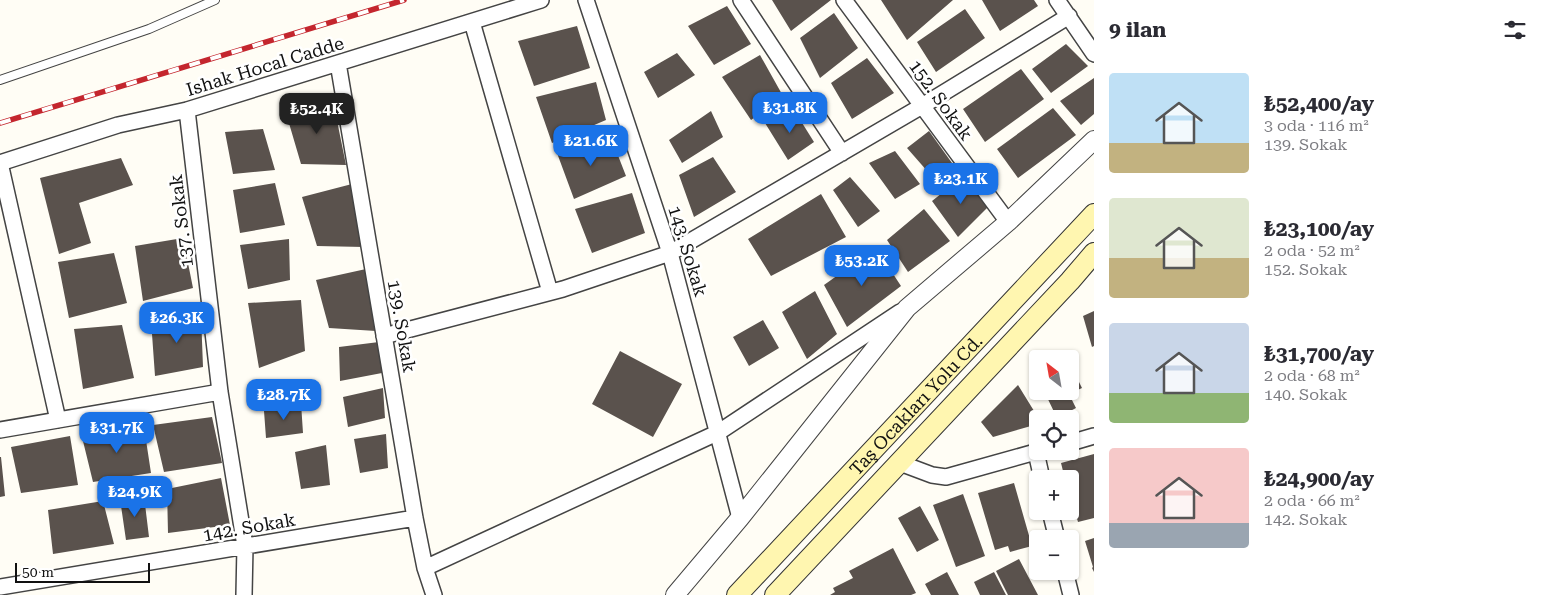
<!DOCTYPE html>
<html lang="tr">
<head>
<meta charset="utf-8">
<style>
  :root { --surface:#fff; --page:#f7f7f7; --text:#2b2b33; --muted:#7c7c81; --accent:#1a73e8 }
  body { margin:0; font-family:"Roboto Serif",serif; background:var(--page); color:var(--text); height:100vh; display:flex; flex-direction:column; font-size:19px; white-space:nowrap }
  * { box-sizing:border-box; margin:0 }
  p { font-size:16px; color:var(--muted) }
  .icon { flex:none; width:28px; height:28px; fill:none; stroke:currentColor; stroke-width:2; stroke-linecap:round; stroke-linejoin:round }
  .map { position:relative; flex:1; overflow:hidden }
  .details { display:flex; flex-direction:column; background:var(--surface); width:450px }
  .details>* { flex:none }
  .needle { width:32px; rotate:329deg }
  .tools { position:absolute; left:1029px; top:350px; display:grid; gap:10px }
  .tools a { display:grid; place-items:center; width:50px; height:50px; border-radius:5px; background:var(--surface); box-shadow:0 1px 4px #0004; font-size:25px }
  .scale { position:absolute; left:15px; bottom:12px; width:135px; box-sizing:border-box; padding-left:5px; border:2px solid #111; border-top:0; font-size:14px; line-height:18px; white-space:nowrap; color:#111; -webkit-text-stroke:4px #fff; paint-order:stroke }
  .price { position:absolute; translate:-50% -42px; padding:0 11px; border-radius:10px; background:var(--accent); color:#fff; font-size:16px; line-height:32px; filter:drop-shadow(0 1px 2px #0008) }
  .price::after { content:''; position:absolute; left:50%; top:30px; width:15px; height:11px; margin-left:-8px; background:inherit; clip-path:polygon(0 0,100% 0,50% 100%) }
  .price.selected { background:#222; color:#fff }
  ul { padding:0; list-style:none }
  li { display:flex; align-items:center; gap:15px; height:125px; padding:0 15px }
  li span { display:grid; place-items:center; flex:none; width:140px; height:100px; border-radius:5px; color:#555 }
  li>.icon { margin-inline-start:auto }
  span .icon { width:60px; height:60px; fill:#fffc; stroke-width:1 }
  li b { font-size:21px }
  h2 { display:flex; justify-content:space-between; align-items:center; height:60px; padding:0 15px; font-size:21px }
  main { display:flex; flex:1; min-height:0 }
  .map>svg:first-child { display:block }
  .building { fill:#5a524d }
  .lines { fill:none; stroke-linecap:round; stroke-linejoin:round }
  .service-casing { stroke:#444; stroke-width:10 }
  .minor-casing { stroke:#444; stroke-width:18 }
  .tertiary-casing { stroke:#444; stroke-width:20 }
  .secondary-casing { stroke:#333; stroke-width:22 }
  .service { stroke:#fff; stroke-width:8 }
  .minor { stroke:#fff; stroke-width:15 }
  .tertiary { stroke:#fff; stroke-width:18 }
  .secondary { stroke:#fff6b0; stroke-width:20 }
  .rail-casing { stroke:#c4262e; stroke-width:5.5 }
  .rail { stroke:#fff; stroke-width:4; stroke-dasharray:11; stroke-linecap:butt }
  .labels { text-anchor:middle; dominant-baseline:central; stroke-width:5; stroke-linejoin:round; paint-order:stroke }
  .street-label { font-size:18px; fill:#111; stroke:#fff }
</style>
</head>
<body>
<main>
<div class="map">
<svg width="1094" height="595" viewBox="0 0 1094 595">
  <rect width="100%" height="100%" fill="#fffdf5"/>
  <path class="building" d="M772,0H831L791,31Z
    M881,0H953L907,40Z
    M982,0H1034L1038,6L1000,31Z
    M727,6L751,44L714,65L688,26Z
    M965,9L985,38L936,72L917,42Z
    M834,13L858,48L820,78L800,38Z
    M577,26L590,68L534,86L518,41Z
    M1066,44L1088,66L1051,93L1032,69Z
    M677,53L695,75L658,98L644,72Z
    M760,55L783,96L751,120L722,77Z
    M867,58L894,93L852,119L831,83Z
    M1021,69L1044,99L985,142L963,109Z
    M1094,78V114L1081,125L1060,101Z
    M596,82L606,120L552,143L536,97Z
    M333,101L346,165L301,164L286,113Z
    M1053,108L1076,135L1018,178L997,149Z
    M794,110L814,142L788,160L765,123Z
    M711,111L723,137L682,163L669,140Z
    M263,129L275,170L233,174L225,132Z
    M929,131L952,163L935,180L907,148Z
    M612,140L626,176L574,199L557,153Z
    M895,151L920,184L895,199L869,163Z
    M713,157L736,192L694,217L679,175Z
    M121,158L133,185L79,203L91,243L59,254L40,178Z
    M966,174L990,205L958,237L932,201Z
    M850,177L880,211L858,227L833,190Z
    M275,183L285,225L240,233L233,190Z
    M352,184L364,247L317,246L302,197Z
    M632,193L645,233L592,253L575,209Z
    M821,194L846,237L771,276L748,239Z
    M924,209L950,241L908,272L887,240Z
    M183,238L193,288L143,301L135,246Z
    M289,239L290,280L248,289L240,245Z
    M876,248L901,286L847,327L824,285Z
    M114,253L127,303L69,318L58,262Z
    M366,269L376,331L329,328L316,280Z
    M815,291L837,334L807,359L782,312Z
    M301,300L305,351L259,368L248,303Z
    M1094,311V346L1092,347L1083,316Z
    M201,315L203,367L155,376L151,320Z
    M763,320L779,348L749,366L733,337Z
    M122,325L134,378L83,389L74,329Z
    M379,342L382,373L340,381L339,347Z
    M620,351L682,384L653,437L592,404Z
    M1070,364L1082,388L1069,394L1076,408L1057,418L1044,391H1070Z
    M1018,385L1039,419H1038V424L993,437L981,422Z
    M383,388L385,418L348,427L343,397Z
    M301,403L303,433L266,438L264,411Z
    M212,417L222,463L164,472L153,425Z
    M144,427L151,473L93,482L82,437Z
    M386,434L388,468L360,473L354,439Z
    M70,436L78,485L21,493L11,447Z
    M326,445L330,485L301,489L295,452Z
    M1094,454V518L1078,522L1070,495V479H1065L1061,463Z
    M0,457H1L5,496L0,497Z
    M221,478L230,525L168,533L167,489Z
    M1014,483L1032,546L1010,552L1008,546L995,550L978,493Z
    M963,494L985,556L956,567L933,505Z
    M144,496L149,537L126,540L120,499Z
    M103,501L114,544L53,554L48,510Z
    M920,506L939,540L917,552L898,518Z
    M1094,538V572L1092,568L1093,567L1085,541Z
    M893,548L916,593L911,595H830L835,592L833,588L853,578L849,571Z
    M1019,559L1038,595H1008L996,571Z
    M947,572L959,595H931L925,584Z
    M994,572L1006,595H980L974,582Z"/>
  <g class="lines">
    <defs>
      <path id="service" d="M0,80L149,29L215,0"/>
      <path id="minor" d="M586,0L670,253L740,518
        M741,0L842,153
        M844,0L1008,222
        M1057,0L1094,54
        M472,22L550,292
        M338,63L415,518L425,568L434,595
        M187,110L220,392L245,546L244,595
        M0,163L118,125L187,110L541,0
        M0,163L58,420
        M384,336L563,289L670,253L922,106L1069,16
        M0,430L220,392
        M1070,443L1094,436
        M1036,452L1042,479
        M900,463L932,475L946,477L1039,451
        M1050,511L1057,539
        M425,568L719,432L900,312
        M1065,571L1071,595
        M0,587L415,518"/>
      <path id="tertiary" d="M675,595L740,518L907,308L1008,222L1094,140"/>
      <g id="secondary">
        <path id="s1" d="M737,595L1094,214"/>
        <path d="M775,595L1070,281L1094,253"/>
      </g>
    </defs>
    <use href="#service" class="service-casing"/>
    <use href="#minor" class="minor-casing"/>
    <use href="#tertiary" class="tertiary-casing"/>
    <use href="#secondary" class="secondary-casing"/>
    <use href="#service" class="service"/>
    <use href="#minor" class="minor"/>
    <use href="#tertiary" class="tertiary"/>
    <use href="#secondary" class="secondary"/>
    <defs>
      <path id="rail" d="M0,123L404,0"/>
    </defs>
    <use href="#rail" class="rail-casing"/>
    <use href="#rail" class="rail"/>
  </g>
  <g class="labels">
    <g class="street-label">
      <text transform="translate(265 66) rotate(-17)">Ishak Hocal Cadde</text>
      <text transform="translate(941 100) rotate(54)">152. Sokak</text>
      <text transform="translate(181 221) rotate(-97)">137. Sokak</text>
      <text transform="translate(688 251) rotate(73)">143. Sokak</text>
      <text transform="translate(402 326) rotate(80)">139. Sokak</text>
      <text stroke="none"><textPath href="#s1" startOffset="261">Taş Ocakları Yolu Cd.</textPath></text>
      <text transform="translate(249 527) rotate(-10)">142. Sokak</text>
    </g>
  </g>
</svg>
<div class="tools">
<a><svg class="needle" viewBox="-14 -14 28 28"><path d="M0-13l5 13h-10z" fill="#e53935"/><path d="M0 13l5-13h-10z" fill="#7c7c81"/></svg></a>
<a><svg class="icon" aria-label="locate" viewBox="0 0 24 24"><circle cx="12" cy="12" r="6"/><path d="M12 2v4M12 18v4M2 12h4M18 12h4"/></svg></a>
<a>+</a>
<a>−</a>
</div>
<div class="scale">50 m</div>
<b class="price" style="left:790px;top:134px">₺31.8K</b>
<b class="price selected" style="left:317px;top:135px">₺52.4K</b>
<b class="price" style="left:591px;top:167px">₺21.6K</b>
<b class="price" style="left:961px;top:205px">₺23.1K</b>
<b class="price" style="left:862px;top:287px">₺53.2K</b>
<b class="price" style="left:177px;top:344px">₺26.3K</b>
<b class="price" style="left:284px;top:421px">₺28.7K</b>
<b class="price" style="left:117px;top:454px">₺31.7K</b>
<b class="price" style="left:135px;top:518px">₺24.9K</b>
</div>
<section class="details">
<h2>9 ilan<svg class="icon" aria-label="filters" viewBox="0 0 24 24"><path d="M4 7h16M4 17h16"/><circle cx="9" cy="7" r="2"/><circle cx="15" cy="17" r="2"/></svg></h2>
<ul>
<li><span style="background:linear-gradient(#bfe0f5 70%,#c2b280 0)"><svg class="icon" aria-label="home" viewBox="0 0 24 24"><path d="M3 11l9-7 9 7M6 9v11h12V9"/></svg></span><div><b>₺52,400/ay</b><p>3 oda · 116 m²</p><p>139. Sokak</p></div></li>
<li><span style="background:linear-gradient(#dfe7d0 60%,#c2b280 0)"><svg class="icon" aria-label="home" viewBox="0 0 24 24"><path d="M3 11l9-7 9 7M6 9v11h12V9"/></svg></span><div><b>₺23,100/ay</b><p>2 oda · 52 m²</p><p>152. Sokak</p></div></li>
<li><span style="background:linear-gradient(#c9d6e8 70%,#8fb573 0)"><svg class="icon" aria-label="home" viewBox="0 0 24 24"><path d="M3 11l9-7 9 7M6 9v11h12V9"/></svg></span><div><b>₺31,700/ay</b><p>2 oda · 68 m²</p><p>140. Sokak</p></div></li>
<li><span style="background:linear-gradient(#f6c9c9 75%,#9aa5b1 0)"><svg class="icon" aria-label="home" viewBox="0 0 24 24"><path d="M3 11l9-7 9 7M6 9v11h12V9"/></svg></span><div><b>₺24,900/ay</b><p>2 oda · 66 m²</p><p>142. Sokak</p></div></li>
</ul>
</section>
</main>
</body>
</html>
